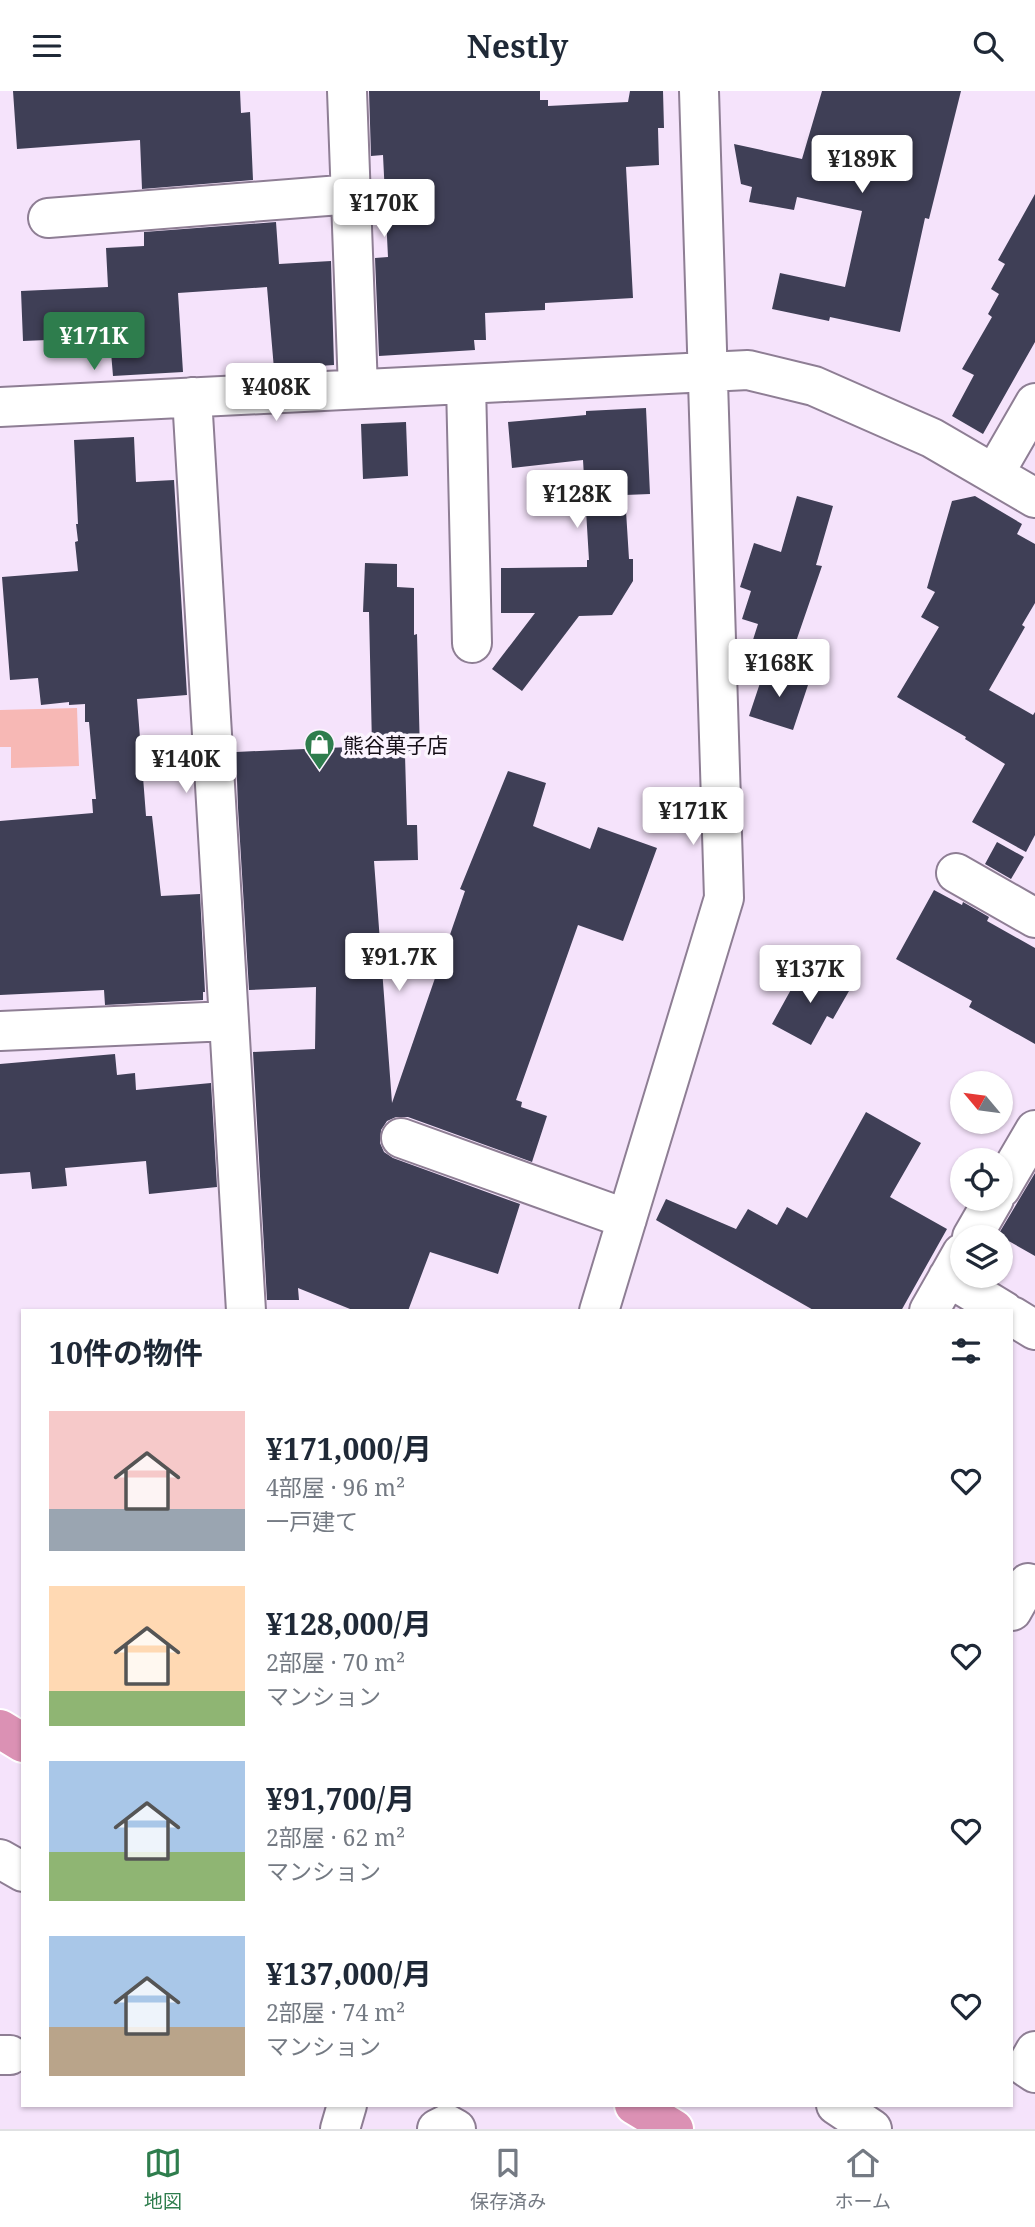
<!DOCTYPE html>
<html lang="ja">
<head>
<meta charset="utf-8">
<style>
  :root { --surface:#fff; --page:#f2f2f3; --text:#1f2937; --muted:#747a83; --line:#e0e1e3; --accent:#2e7d4d }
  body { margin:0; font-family:"Noto Serif","Noto Sans JP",serif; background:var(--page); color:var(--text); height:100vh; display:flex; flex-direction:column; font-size:26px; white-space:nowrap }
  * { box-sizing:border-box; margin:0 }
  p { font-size:23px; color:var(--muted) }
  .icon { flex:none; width:38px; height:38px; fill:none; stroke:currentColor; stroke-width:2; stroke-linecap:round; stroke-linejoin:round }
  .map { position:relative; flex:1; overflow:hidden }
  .panel { position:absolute; left:21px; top:1218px; width:992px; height:798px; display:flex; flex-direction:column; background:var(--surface); border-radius:0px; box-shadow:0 2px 5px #0004 }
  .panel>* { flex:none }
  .needle { width:46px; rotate:299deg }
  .tools { position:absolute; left:950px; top:980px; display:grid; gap:14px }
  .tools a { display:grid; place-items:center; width:63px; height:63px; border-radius:50%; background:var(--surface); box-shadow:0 2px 5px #0004; font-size:35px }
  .price { position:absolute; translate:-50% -60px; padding:0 16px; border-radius:7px; background:#fff; color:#222; font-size:23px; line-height:46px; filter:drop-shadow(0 2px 4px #0008) }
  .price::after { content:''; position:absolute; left:50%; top:42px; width:21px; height:16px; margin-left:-10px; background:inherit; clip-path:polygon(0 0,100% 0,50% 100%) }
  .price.selected { background:var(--accent); color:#fff }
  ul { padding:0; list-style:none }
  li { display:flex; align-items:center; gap:21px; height:175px; padding:0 28px }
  li span { display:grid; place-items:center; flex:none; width:196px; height:140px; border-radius:0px; color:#555 }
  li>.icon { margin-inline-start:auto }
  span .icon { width:84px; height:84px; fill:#fffc; stroke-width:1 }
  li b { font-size:30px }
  h2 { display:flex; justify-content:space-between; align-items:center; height:84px; padding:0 28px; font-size:30px }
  header { display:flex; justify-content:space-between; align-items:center; height:91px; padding:0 28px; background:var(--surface); font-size:32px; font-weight:700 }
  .dock { display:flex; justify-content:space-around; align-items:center; height:98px; border-top:2px solid var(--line); background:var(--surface); font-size:19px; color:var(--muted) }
  .dock a { display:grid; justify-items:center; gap:4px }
  .dock .selected { color:var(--accent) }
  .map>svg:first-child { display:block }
  .green { fill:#f7b8b5 }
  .building { fill:#3f3f56 }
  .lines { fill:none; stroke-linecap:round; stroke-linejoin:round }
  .minor-casing { stroke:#8e7e94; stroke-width:42 }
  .highway-casing { stroke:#fff; stroke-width:42 }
  .minor { stroke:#fff; stroke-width:38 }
  .highway { stroke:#db91b4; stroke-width:38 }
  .labels { text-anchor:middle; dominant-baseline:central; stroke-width:7; stroke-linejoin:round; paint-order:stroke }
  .poi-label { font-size:21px; fill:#150f17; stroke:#fbf4fe; text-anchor:start }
</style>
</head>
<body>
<header><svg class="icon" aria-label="menu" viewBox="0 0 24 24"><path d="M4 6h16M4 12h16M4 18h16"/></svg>Nestly<svg class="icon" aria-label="search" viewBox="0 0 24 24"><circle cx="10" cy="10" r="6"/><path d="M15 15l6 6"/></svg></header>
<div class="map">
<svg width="1035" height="2038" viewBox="0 0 1035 2038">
  <rect width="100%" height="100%" fill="#f5e3fb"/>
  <path class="green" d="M77,617L79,675L11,677V656H0V619Z"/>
  <path class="building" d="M13,0H240L241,22L250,21L253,89L142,98L140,49L17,58Z
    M369,0H540V9H548V15L628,11L630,0H663L664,37H658L659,74L626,76L633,207L545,212V219L485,222L486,249H474L475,259L379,265L375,167L388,166L383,64L371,65Z
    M822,0H961L929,128L925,127L900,241L830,226L829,230L772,218L780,182L845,196L862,120L797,106L794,119L749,111L752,96L741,93L734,53L802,68Z
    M1035,103V251L983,343L952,325L974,284L962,278L992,226L988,223L999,203L991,198L1005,173L998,169Z
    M276,131L279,173L331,170L334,274L274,278L267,196L178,202L183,281L113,285L111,261L47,263V249L23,250L21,200L108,196L106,157L144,155V141Z
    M646,317L650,403L625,404L629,468H633V490L612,524L579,525L522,600L492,578L535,522H501V477L587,476V469H589L583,369L512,377L508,331L586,324V320Z
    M406,331L408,385L363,388L361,333Z
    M134,346L136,391L174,389L187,604L137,608L146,725H152L161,805L200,803L205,901H203V909L105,914L104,899L0,904V730L93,722L92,708H96L89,631H85V613L69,614V611L41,614L38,587L10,589L2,486L78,480L75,451L78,450L76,433H78L74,349Z
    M797,405L833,415L816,474L822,475L790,568L751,555L758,533L742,528L751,500L740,496L754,452L781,461Z
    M975,405L1022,433L1017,443L1035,453V512L1022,534L1025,536L989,599L1033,624L1035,621V744L1026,761L972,731L1005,673L965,648L966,646L897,606L939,536L921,526L935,501L927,497L952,410Z
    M365,472L397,473V496L414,497V544L417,543L420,663L405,664L407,734H417L418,769L374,770L392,1012L465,800L460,798L508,680L546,692L533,735L590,758L598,736L657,757L623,850L578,834L516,1009L522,1011L521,1016L547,1025L532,1071L408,1026H396L387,1030L381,1039L380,1052L384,1061L393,1067L520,1113L498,1183L430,1161L408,1220H355L298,1197L299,1209H267L253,961L315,958L316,896L249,899L238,717L236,661L372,655L369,521H363Z
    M765,577L809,591L793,639L749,625Z
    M997,751L1024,766L1011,788L985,773Z
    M934,799L962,814L963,811L989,826L987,830L1035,857V953L969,916L972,910L896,868Z
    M804,875L849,900L833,928L827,925L811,954L772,933Z
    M115,963L117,984L135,982L136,999L211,992L217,1096L149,1103L146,1070L65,1077L67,1095L32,1098L30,1081L0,1083V973Z
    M866,1021L921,1052L890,1106L947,1138L901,1220H815L656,1129L666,1108L736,1138L748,1118L777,1134L787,1116L807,1127Z
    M1035,1082V1165L998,1144Z"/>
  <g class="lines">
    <defs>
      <path id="minor" d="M347,0L358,298
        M48,127L353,103
        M466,293L472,552
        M0,316L748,279L814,295L932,347L1035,407
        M994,383L1035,312
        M956,782L1035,827
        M229,930L246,1220
        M0,940L229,930L192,306
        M401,1047L627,1128
        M1001,1097L1035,1039
        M972,1146L994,1108
        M948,1186L1004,1220
        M599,1220L724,807L699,0
        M929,1220L962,1162
        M1012,1225L1035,1239
        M1012,1520L1028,1492
        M0,1768L23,1781
        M1035,1960L1026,1976L1035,1982
        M0,1964H10
        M836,2014L872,2038
        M340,2038L347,2014
        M437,2038L447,2033L456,2038"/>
      <path id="highway" d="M0,1638L23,1652
        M634,2014L674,2038"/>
    </defs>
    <use href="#minor" class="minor-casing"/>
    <use href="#highway" class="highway-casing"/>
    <use href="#minor" class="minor"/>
    <use href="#highway" class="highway"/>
  </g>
  <defs>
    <symbol id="shop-pin" viewBox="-11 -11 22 30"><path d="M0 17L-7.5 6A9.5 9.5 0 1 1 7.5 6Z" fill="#2e7d4d" stroke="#fbf4fe"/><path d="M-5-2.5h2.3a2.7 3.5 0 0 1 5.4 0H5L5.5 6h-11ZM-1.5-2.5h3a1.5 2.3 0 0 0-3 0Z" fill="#fff"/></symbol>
  </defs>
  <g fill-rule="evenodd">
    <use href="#shop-pin" x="302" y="636" width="35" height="47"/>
  </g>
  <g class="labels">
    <g class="poi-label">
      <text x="343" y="654">熊谷菓子店</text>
    </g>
  </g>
</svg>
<div class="tools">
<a><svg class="needle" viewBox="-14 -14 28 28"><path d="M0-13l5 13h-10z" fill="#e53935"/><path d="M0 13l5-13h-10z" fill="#747a83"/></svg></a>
<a><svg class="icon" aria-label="locate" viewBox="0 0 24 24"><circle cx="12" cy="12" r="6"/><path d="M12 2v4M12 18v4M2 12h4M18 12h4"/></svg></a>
<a><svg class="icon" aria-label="layers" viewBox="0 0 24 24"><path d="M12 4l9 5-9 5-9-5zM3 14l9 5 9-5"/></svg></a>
</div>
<b class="price" style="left:862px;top:104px">¥189K</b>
<b class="price" style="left:384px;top:148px">¥170K</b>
<b class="price selected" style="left:94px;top:281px">¥171K</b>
<b class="price" style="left:276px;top:332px">¥408K</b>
<b class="price" style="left:577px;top:439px">¥128K</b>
<b class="price" style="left:779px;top:608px">¥168K</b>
<b class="price" style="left:186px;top:704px">¥140K</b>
<b class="price" style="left:693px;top:756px">¥171K</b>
<b class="price" style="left:399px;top:902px">¥91.7K</b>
<b class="price" style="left:810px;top:914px">¥137K</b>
<section class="panel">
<h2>10件の物件<svg class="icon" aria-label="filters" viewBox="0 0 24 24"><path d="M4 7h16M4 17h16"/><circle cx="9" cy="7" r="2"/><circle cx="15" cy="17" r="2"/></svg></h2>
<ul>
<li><span style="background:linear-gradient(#f6c9c9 70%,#9aa5b1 0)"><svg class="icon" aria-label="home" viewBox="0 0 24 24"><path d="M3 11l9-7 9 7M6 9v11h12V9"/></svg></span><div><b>¥171,000/月</b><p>4部屋 · 96 m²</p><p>一戸建て</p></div><svg class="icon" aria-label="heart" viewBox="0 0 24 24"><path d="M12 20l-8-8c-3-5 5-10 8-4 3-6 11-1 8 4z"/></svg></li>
<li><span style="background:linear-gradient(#ffd9b3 75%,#8fb573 0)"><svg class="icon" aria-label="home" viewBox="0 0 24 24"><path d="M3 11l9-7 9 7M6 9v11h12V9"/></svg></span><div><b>¥128,000/月</b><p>2部屋 · 70 m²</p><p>マンション</p></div><svg class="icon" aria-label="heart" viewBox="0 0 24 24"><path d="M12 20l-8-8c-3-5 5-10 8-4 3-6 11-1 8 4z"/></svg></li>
<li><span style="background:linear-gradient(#a9c7e8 65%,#8fb573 0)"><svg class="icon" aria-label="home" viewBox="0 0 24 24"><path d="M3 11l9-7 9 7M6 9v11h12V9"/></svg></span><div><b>¥91,700/月</b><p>2部屋 · 62 m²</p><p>マンション</p></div><svg class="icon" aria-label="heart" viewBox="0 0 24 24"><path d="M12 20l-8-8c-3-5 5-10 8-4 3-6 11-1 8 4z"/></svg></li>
<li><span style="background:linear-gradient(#a9c7e8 65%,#b9a48a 0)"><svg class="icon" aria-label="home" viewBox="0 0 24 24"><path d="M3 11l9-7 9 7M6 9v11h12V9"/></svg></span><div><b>¥137,000/月</b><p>2部屋 · 74 m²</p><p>マンション</p></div><svg class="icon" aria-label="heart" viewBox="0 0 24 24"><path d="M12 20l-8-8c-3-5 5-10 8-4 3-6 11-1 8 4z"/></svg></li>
</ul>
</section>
</div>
<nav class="dock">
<a class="selected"><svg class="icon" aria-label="map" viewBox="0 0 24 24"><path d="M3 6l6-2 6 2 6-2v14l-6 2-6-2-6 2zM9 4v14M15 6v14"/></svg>地図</a>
<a><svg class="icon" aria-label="saved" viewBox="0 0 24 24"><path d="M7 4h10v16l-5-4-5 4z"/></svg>保存済み</a>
<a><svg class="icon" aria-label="home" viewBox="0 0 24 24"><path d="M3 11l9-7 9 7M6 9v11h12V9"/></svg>ホーム</a>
</nav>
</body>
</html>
